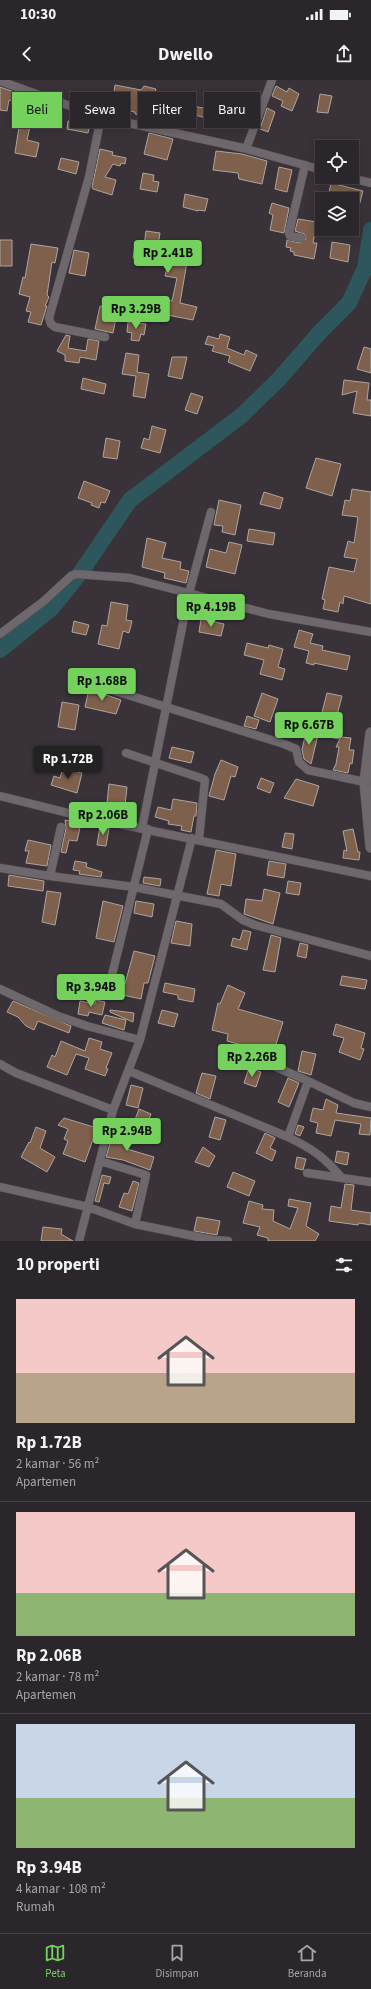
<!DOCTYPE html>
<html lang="id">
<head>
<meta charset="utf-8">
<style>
  :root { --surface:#2b262b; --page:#332e33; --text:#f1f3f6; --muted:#a6a5a9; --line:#474347; --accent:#74d25c }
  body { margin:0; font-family:"Source Sans 3",sans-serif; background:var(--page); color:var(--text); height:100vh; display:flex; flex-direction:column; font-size:15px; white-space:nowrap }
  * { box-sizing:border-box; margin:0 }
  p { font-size:13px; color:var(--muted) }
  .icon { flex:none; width:22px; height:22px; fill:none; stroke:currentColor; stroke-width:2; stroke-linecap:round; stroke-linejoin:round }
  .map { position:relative; height:1161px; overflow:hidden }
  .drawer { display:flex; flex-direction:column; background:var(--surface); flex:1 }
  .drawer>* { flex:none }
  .guide { position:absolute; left:12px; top:12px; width:347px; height:36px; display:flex; gap:8px }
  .buttons { position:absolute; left:315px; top:60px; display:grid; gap:8px }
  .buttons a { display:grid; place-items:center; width:44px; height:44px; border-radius:0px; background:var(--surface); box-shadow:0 2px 10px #0003,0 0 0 1px var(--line); font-size:20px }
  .price { position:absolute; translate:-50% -34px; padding:0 9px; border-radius:4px; background:var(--accent); color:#111; font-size:13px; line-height:26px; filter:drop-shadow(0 1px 2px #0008) }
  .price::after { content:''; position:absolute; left:50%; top:24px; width:12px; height:9px; margin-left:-6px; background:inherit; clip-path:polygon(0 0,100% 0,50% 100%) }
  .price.active { background:#222; color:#fff }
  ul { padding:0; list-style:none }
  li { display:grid; align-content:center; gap:8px; height:212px; padding:0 16px }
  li+li { border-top:1px solid var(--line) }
  li span { display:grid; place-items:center; height:124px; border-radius:0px; color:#555 }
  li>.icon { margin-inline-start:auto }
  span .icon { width:72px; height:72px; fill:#fffc; stroke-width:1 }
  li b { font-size:17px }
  h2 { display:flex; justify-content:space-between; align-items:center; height:48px; padding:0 16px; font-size:17px }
  .chip { padding:0 14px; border-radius:0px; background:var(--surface); box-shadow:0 2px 10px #0003,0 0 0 1px var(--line); font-size:14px; line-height:36px }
  .chip.active { background:var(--accent); color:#111 }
  .status { display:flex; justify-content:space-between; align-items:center; height:28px; padding:0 20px; background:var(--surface); direction:ltr }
  .status svg { height:11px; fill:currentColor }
  header { display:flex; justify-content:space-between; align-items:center; height:52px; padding:0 16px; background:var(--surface); font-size:18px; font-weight:700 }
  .menu { display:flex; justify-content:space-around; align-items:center; height:56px; border-top:1px solid var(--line); background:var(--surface); font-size:11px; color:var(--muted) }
  .menu a { display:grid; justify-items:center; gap:2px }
  .menu .active { color:var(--accent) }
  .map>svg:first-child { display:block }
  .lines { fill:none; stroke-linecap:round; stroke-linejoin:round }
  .river { stroke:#2d575c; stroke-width:16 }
  .building { fill:#7e604d; stroke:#ada59f }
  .street-casing { stroke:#545054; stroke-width:9 }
  .secondary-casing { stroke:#545054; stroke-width:12 }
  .street { stroke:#6e686d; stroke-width:8 }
  .secondary { stroke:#6e686d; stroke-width:11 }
</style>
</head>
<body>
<div class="status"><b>10:30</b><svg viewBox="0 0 49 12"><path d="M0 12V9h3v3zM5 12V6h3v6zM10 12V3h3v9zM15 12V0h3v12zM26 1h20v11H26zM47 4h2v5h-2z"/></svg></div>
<header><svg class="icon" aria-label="back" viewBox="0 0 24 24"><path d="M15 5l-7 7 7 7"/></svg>Dwello<svg class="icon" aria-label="share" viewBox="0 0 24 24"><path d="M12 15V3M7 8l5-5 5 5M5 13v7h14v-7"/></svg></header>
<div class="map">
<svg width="371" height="1161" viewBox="0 0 371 1161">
  <rect width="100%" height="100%" fill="#393339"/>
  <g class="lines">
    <path class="river" d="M0,570L52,528L81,492L130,420L241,336L279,299L320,252L349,223L365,188L371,150"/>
  </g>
  <path class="building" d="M115,5L141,10L144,6L156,9L152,23L148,22L145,36L135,34V32L115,29L117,22L113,19Z
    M276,6L287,12L289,8L299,14L292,31L281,26L283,21L272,16Z
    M0,7L26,16L24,23L9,20L7,31L0,30Z
    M320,14L332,16L328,33L317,32Z
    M49,24L59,28L56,44L45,42Z
    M193,26L208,29L206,38L191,34Z
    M267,28L275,32L268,52L260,49Z
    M77,35L91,39L88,53L67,49L68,41L75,42Z
    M20,40L31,42L27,60L39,63L36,77L15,73Z
    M149,53L173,59L167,80L144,74Z
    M100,69L113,72L112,75L126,78L125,84L121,83L120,86L113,84L105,97L116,100L112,115L93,109L92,107Z
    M216,71L242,74L267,81L262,104L239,99L238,93L213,90Z
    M61,78L79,82L76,94L58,89Z
    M279,87L292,90L287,112L275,109Z
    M143,93L154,95L153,101L159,102L157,112L140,109Z
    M331,103L363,111L359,126L352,124V119L328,118Z
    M185,114L208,119L205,131L198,130V131L183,127Z
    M272,123L289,128L284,153L270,150L273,135L269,133Z
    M298,139L317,142L313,163H317L314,179L294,175V172L290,171L291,168L286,167L287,160L300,163L306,159L304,154L295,151Z
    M146,151L160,153L157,171L188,176L180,223L197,227L193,240L162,234L166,219L172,221L177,198L165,196L168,183L133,178L135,164L144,166Z
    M0,160H12V186H0Z
    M332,162L350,165L348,182L330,178Z
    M31,164L58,168L55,183L52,182L47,215L49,217L45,226H47L41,245L28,242L31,232L26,231L30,217L19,214L23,197L25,198Z
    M74,170L89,173L85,196L69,193Z
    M100,226L113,229L112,236L116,238L113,253L95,249Z
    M128,242L146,244L144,255L141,254L139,261L131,260L132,253L127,252Z
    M220,254L230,257L227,268L244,275L246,270L257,275L250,291L228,282L230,276L212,271L214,266L205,264L208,256L219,259Z
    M66,255L70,256L68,268L86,271L88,259L99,261L96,280L80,277L79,283L65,281V275L57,271Z
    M364,267L371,269V293L357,289Z
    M126,273L139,275L137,292L149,294L145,318L133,316L136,296L122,294Z
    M172,277H187L182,299L168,296Z
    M83,298L106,304L104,314L81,309Z
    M344,300L369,303L367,320H371V336L353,333L357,311L342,315Z
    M191,313L203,317L197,334L185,330Z
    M152,346L166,350L160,373L141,368L144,358L149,360Z
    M106,358L120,361L117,379L103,377Z
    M316,378L341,384L332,416L306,408Z
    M84,401L110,411L105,423L101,422L99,428L91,425L92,423L78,418Z
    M352,409L371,412V524L344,516L343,524L340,522L338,532L323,529L325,520L322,519L329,487L354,492L357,479L344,477L348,461L354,463L358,437L342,435L345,420L350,421Z
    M264,412L283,418L280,429L260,424Z
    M219,420L241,425L235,455L222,452L223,446L214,445Z
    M249,449L275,453L273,465L247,461Z
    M147,458L166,463L162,478L181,482L180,489L189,491L186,503L164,498L165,493L142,487Z
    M229,462L242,465L235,494L206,487L210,469L226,473Z
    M111,522L128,525L126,540L132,541L129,553L123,551L119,569L98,564L102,545L107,546Z
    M201,539L224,544L221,556L199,552Z
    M74,541L89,545L86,555L72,552Z
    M299,550L313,554L310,563L323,566L322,570L350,576L347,590L314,583V585L306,583L309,571L294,567Z
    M247,563L268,568L269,565L283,569L278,587L285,589L282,600L260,594L264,580L244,575Z
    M89,609L121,620L116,634L85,627Z
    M262,613L278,619L270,642L254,636Z
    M327,613L342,616L334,647L341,649L339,659L318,655L323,636H321Z
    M62,622L79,625L75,650L58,647Z
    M247,636L259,640L256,649L244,646Z
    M306,652L318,655L311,684L304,679L302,669Z
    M341,657L351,658L349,670H354L352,684L350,683L348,693L333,690L336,684L339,667H336Z
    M172,667L194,672L191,683L169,678Z
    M221,680L238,687L235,697L231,696L224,720L209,716L215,694Z
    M63,688L82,693L77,713L51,705L54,696L60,698Z
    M261,698L274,703L270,713L257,708Z
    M296,699L319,706L313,726L284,718Z
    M109,704L127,707L125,725L107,723Z
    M173,719L197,723L196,736H194L191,752L181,750L182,746L168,744L169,741L155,737L158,727L171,730Z
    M65,740L81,743L77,761L69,760L66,773L61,772L66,748Z
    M100,746L109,748L106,766L97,765Z
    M353,749L358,772H360L359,780L343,778L344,770L347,771L343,751Z
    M285,753L294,754L292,769L282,767Z
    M28,760L51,765L47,786L26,783L29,771H25Z
    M216,770L236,774L231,806L221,804L219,816L207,814Z
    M75,781L87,783L86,787L102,792L101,797L79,794L80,791L73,790Z
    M269,781L286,784L284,798L267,795Z
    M9,795L44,801L43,811L8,806Z
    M144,797L161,799L160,806L143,803Z
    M288,801L301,803L299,815L286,813Z
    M264,809L280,813L273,844L244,834L246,819L262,821Z
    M47,811L61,813L55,845L42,842Z
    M103,821L123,826L114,862L96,858Z
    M136,821L154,824L152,837L134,833Z
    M176,841L192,844L190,866L171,863Z
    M243,850L251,852L247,870L231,866L233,858L240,860Z
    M271,855L281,858L275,892L263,890Z
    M300,863L308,865L306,878L297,876Z
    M134,871L155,876L148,903H144L141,919L114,913L116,902L125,904Z
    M342,896L367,900L365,909L340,905Z
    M165,903L195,909L193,922L178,919V915L163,912Z
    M228,905L245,913L238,929L283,942L273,974L227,961L228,954L212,950L218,923L220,924Z
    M96,920L105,922L102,935L89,932L88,936L78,934L80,921L95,924Z
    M13,921L71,946L69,953L38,941L34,950L26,946L18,937L7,932Z
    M110,930L134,933L133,942L110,932Z
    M162,930L178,934L174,947L158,943Z
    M105,935L126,940L124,950L102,943Z
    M336,944L365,953L361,968L364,969L360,980L339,972L344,958L333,955Z
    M89,958L102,962L100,969L112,973L106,988L108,989L105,996L85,989L89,978L76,974L67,995L47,987L52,975L55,977L61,961L85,971Z
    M302,971L316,974L311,995L298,991Z
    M249,988L261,992L256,1007L244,1003Z
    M202,993L216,996L210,1019L196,1013Z
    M288,998L299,1003L289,1027L278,1022Z
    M131,1005L143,1008L138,1028L126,1025Z
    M326,1019L338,1025L336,1033L371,1038L370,1055L359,1054L361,1044L335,1040L331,1056L316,1053L318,1043L310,1041L313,1028L323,1030Z
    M139,1029L151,1034L142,1058L130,1053Z
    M215,1037L226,1040L220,1060L209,1057Z
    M64,1038L97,1048L85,1082L63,1074L68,1061L64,1059L68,1049L58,1045Z
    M298,1045L304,1047L300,1056L295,1054Z
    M36,1047L46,1051L40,1068L55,1077L47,1092L21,1077L29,1062L30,1063Z
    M114,1050L129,1060L127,1069L154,1077L150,1090L123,1080L106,1077Z
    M265,1053L275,1058L270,1068L276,1071L272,1081L256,1073Z
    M203,1067L215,1076L209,1087L195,1082Z
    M337,1071L349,1073L347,1085L335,1082Z
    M297,1077L306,1079L303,1090L295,1088Z
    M233,1092L255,1101L249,1116L227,1107Z
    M102,1095L111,1097L109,1104L104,1103L99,1122L95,1121Z
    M133,1101L139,1103L132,1131L119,1127L124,1113L128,1114Z
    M345,1104L354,1105L351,1130L371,1133V1145L359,1143L358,1145L329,1141L331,1126L341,1128Z
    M289,1119L311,1123L306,1146L319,1154L315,1161H268V1158L257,1155L260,1147L243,1143L249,1121L263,1125L262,1129L274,1130L273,1141L290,1149L298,1128L288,1126Z
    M197,1137L220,1141L217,1155L194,1151Z
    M43,1147L62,1149L61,1154L73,1161H41Z"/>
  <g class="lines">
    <defs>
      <path id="street" d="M0,1L101,37L243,68L322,90
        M101,37L89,97L49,238L51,244L55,247L105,257
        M246,69L272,0
        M347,97L371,103
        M301,158L290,156L289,153L305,85
        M0,554L44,521L71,496L76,494L130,498L269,534L371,552
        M77,599L284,664L296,669L299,682L308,690L365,702
        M126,673L201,698L205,700L199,759
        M0,716L80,736L371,796
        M142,748L189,513L211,432
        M0,788L50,796L134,807L221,824L243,840L255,845L371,876
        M50,796L61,747
        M0,909L58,936L87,946L140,960
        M108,911L148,749
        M237,970L308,1001L354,1023L371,1027
        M0,984L16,993L113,1030
        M129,991L288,1057L308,1001
        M288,1057C314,1070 323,1076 342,1098
        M100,1081L146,1095L135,1144
        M307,1093L371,1102
        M0,1107L88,1127L135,1144L213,1160L228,1161
        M79,1161L113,1030L140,960L192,758"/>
      <path id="secondary" d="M371,653L365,702L371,767"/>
    </defs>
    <use href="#street" class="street-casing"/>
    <use href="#secondary" class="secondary-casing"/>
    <use href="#street" class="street"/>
    <use href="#secondary" class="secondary"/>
  </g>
</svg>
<div class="buttons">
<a><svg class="icon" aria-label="locate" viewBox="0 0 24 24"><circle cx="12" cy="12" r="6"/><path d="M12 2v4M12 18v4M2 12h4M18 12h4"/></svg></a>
<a><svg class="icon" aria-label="layers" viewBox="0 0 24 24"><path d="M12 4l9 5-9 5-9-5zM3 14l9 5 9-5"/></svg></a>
</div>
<b class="price" style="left:168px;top:194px">Rp 2.41B</b>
<b class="price" style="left:136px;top:250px">Rp 3.29B</b>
<b class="price" style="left:211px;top:548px">Rp 4.19B</b>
<b class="price" style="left:102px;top:622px">Rp 1.68B</b>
<b class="price" style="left:309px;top:666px">Rp 6.67B</b>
<b class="price active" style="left:68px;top:700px">Rp 1.72B</b>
<b class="price" style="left:103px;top:756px">Rp 2.06B</b>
<b class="price" style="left:91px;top:928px">Rp 3.94B</b>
<b class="price" style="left:252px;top:998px">Rp 2.26B</b>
<b class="price" style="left:127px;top:1072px">Rp 2.94B</b>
<div class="guide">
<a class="chip active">Beli</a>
<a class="chip">Sewa</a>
<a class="chip">Filter</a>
<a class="chip">Baru</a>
</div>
</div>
<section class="drawer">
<h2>10 properti<svg class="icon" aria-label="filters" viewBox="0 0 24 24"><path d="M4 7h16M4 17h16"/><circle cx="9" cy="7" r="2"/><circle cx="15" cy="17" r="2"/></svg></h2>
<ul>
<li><span style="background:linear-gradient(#f6c9c9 60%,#b9a48a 0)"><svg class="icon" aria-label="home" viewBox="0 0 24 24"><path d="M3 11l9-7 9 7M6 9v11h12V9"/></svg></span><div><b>Rp 1.72B</b><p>2 kamar · 56 m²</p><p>Apartemen</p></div></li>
<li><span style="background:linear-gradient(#f6c9c9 65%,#8fb573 0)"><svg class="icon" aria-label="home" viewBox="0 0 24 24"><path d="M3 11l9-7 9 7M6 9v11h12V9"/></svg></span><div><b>Rp 2.06B</b><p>2 kamar · 78 m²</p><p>Apartemen</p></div></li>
<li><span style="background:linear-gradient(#c9d6e8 60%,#8fb573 0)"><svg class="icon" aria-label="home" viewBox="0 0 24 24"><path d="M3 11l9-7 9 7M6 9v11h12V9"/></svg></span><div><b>Rp 3.94B</b><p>4 kamar · 108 m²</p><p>Rumah</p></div></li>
</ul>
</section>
<nav class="menu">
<a class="active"><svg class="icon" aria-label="map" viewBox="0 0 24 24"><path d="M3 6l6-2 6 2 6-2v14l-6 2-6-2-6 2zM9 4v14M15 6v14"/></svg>Peta</a>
<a><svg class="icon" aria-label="saved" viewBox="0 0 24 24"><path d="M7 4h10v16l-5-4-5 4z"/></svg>Disimpan</a>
<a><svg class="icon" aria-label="home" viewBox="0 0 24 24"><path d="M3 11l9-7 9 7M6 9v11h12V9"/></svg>Beranda</a>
</nav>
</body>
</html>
